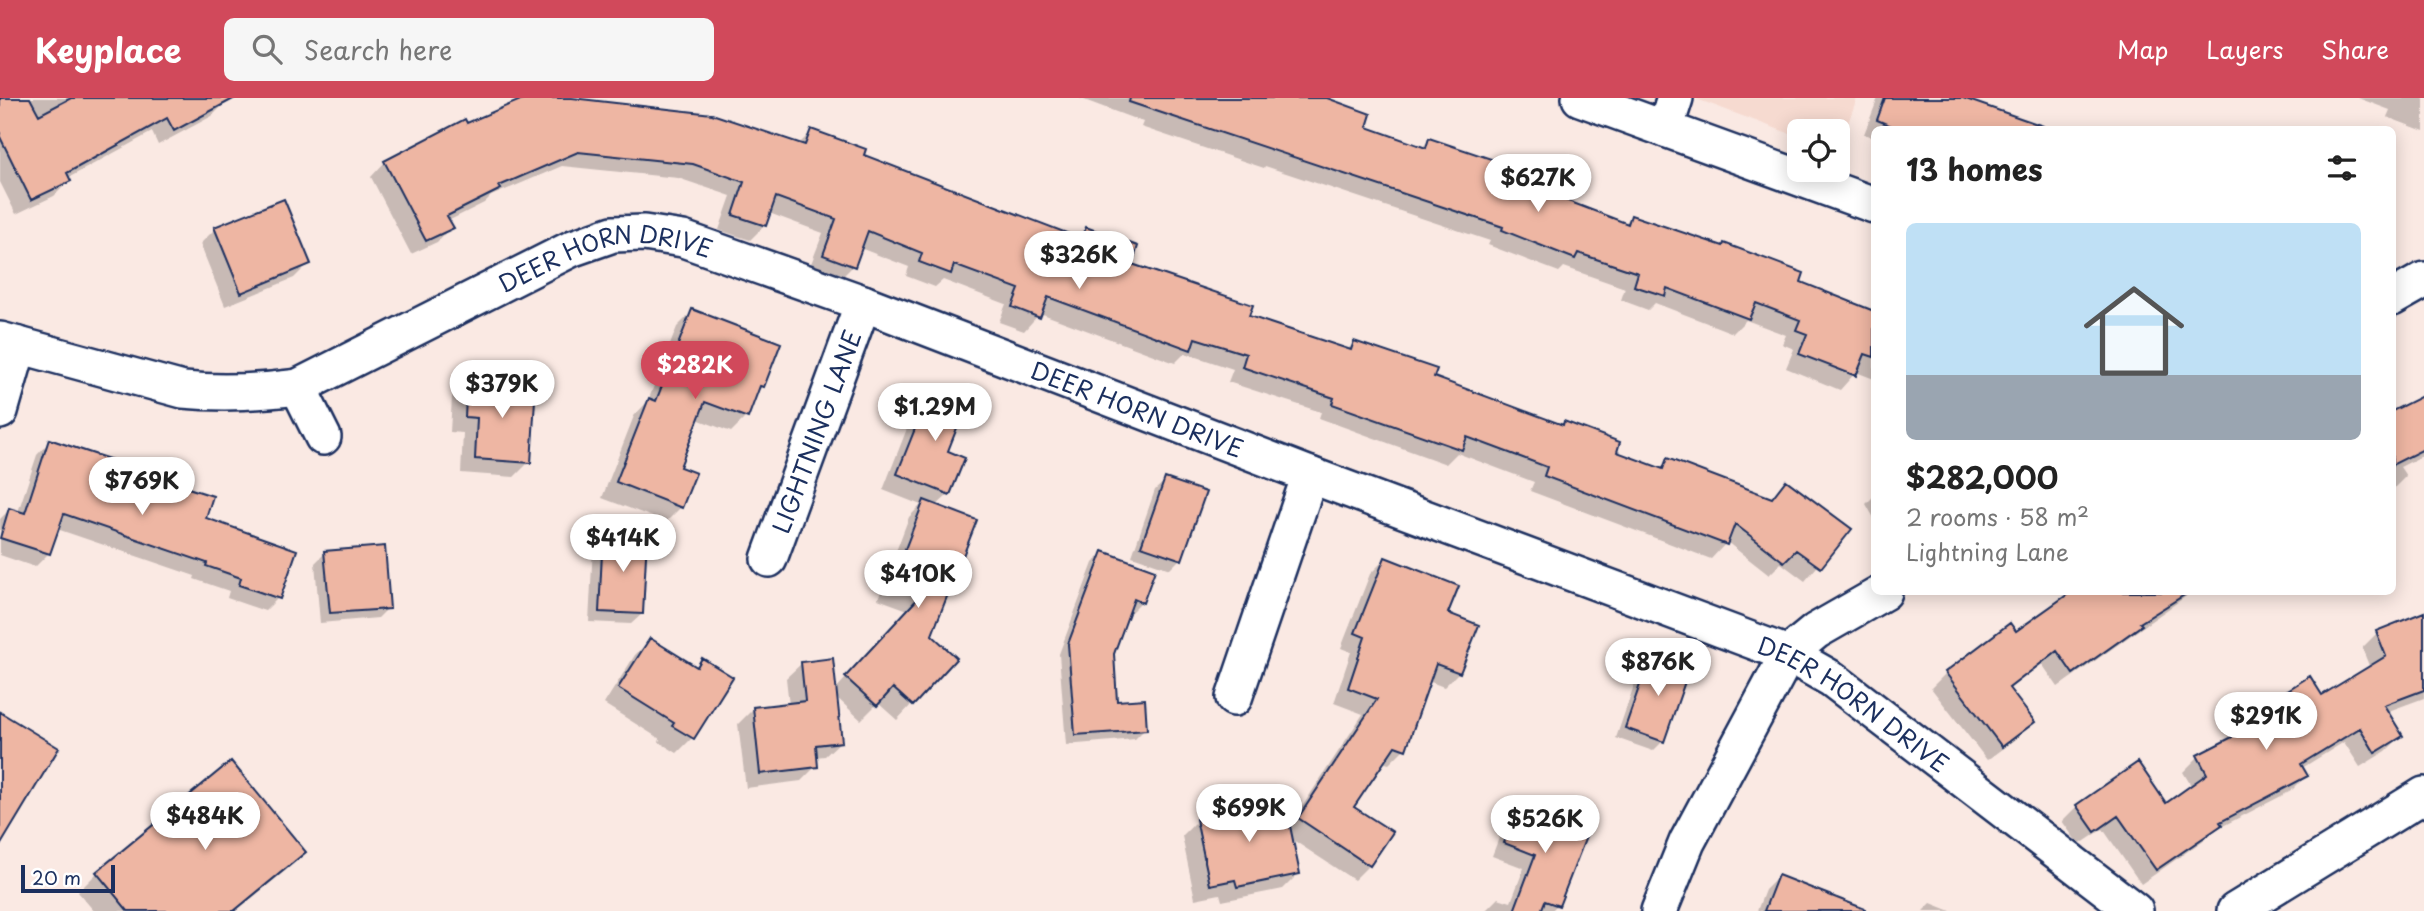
<!DOCTYPE html>
<html lang="en">
<head>
<meta charset="utf-8">
<style>
  :root { --surface:#fff; --page:#f6f6f6; --text:#222; --muted:#767676; --accent:#d1495b }
  body { margin:0; font-family:"Playpen Sans",sans-serif; background:var(--page); color:var(--text); height:100vh; display:flex; flex-direction:column; font-size:26px; white-space:nowrap }
  * { box-sizing:border-box; margin:0 }
  p { font-size:23px; color:var(--muted) }
  .icon { flex:none; width:38px; height:38px; fill:none; stroke:currentColor; stroke-width:2; stroke-linecap:round; stroke-linejoin:round }
  .map { position:relative; flex:1; overflow:hidden }
  .drawer { position:absolute; left:1871px; top:28px; width:525px; height:469px; display:flex; flex-direction:column; background:var(--surface); border-radius:10px; box-shadow:0 4px 18px #0003 }
  .drawer>* { flex:none }
  .fabs { position:absolute; left:1787px; top:21px; display:grid; gap:14px }
  .fabs a { display:grid; place-items:center; width:63px; height:63px; border-radius:10px; background:var(--surface); box-shadow:0 4px 18px #0003; font-size:35px }
  .scale { position:absolute; left:21px; bottom:18px; width:94px; box-sizing:border-box; padding-left:7px; border:4px solid #1b2f5e; border-top:0; font-size:19px; line-height:24px; white-space:nowrap; color:#1b2f5e; -webkit-text-stroke:5px #fff; paint-order:stroke }
  .price { position:absolute; translate:-50% -60px; padding:0 16px; border-radius:24px; background:#fff; color:#222; font-size:23px; line-height:46px; filter:drop-shadow(0 2px 4px #0008) }
  .price::after { content:''; position:absolute; left:50%; top:42px; width:21px; height:16px; margin-left:-10px; background:inherit; clip-path:polygon(0 0,100% 0,50% 100%) }
  .price.on { background:var(--accent); color:#fff }
  ul { padding:0; list-style:none }
  li { display:grid; align-content:center; gap:14px; height:371px; padding:0 35px }
  li span { display:grid; place-items:center; height:217px; border-radius:10px; color:#555 }
  li>.icon { margin-inline-start:auto }
  span .icon { width:126px; height:126px; fill:#fffc; stroke-width:1 }
  li b { font-size:30px }
  h2 { display:flex; justify-content:space-between; align-items:center; height:84px; padding:0 35px; font-size:30px }
  header { display:flex; align-items:center; gap:42px; box-sizing:border-box; height:98px; padding:0 35px; background:var(--accent); color:#fff }
  header strong { font-size:33px }
  nav { display:flex; gap:38px; margin-inline-start:auto; font-size:24px }
  .search { width:490px; height:63px; background:var(--page); display:flex; align-items:center; gap:18px; box-sizing:border-box; padding:0 24px; border-radius:10px; color:var(--muted); font-size:26px }
  .map>svg:first-child { display:block }
  .built { fill:#f6dad0 }
  .shadow { fill:#0003 }
  .building { fill:#eeb6a3; stroke:#1b2f5e; stroke-width:2 }
  .lines { fill:none; stroke-linecap:round; stroke-linejoin:round }
  .minor-casing { stroke:#1b2f5e; stroke-width:40 }
  .minor { stroke:#fff; stroke-width:35 }
  .labels { text-anchor:middle; dominant-baseline:central; stroke-width:7; stroke-linejoin:round; paint-order:stroke }
  .street-label { font-size:24px; fill:#1b2f5e; stroke:#fff }
</style>
</head>
<body>
<header>
<strong>Keyplace</strong>
<div class="search"><svg class="icon" aria-label="search" viewBox="0 0 24 24"><circle cx="10" cy="10" r="6"/><path d="M15 15l6 6"/></svg>Search here</div>
<nav><a>Map</a><a>Layers</a><a>Share</a></nav>
</header>
<div class="map">
<svg width="2424" height="813" viewBox="0 0 2424 813">
  <rect width="100%" height="100%" fill="#fae9e3"/>
  <filter id="ink" filterUnits="userSpaceOnUse"><feTurbulence type="fractalNoise" baseFrequency=".0143" numOctaves="2"/><feDisplacementMap in="SourceGraphic" scale="14" xChannelSelector="R" yChannelSelector="G"/><feConvolveMatrix kernelMatrix="1 2 1 2 8 2 1 2 1" color-interpolation-filters="sRGB"/></filter>
  <g filter="url(#ink)">
    <path class="built" d="M1694,0H1857L1838,53V33H1799V39Z"/>
    <path class="shadow" d="M0,0H226L227,3L212,18L158,47L152,34L68,80L69,83L54,98L16,116L0,84Z
      M529,0H577L578,2L799,46L812,33L862,58L1076,141L1087,131L1129,167L1247,219L1347,252L1354,245L1432,280L1561,329L1565,325L1614,355L1659,371L1668,362L1770,401L1786,385L1849,431L1805,483L1781,465L1769,477L1727,444L1711,461L1530,393L1534,384L1457,355L1446,366L1319,320L1321,314L1228,284L1233,271L1185,255L1175,265L1040,215L1024,233L999,224L1006,206L943,182L935,189L906,178L909,169L860,150L853,168L839,182L809,171L823,135L769,115L764,128L750,142L719,132L731,98L678,80L562,68L491,98L484,105L448,123L451,129L437,144L411,156L371,79L385,64Z
      M1079,0H1320L1364,30L1422,50L1429,42L1545,96L1624,126L1631,119L1874,215V281L1856,274L1840,292L1786,270L1794,251L1782,246L1786,237L1746,222L1733,235L1655,205L1648,212L1621,202L1625,190L1564,169L1559,174L1488,147L1490,143L1265,68L1264,70L1141,29L1143,24Z
      M1878,0H1971L1969,4L2048,32H1874V40L1864,36Z
      M2358,0H2424V33L2387,19L2390,12Z
      M215,131L309,165L294,180L225,208L200,146Z
      M693,213L763,288L755,296L746,319L731,334L697,321L678,370L681,409L666,424L602,400L634,318L648,303L677,229Z
      M467,284L529,364L514,379L461,375L463,335L450,334L452,299Z
      M932,290L946,354L949,396L936,408L930,537L911,607L897,622L878,605L861,622L835,598L841,643L825,658L815,659L816,668L801,683L746,690L738,626L753,611L789,607L786,580L802,565L835,592L908,512L878,501L909,419L921,407L883,392L917,305Z
      M2424,299V357L2400,369L2406,378L2392,392V315Z
      M50,343L120,370L204,421L278,500L265,513L227,500L229,493L194,481L195,478L57,431L49,455L35,469L0,457V421L9,412L18,414L37,357Z
      M1166,382L1180,461L1170,471L1132,458L1155,392Z
      M1874,398V420L1866,406Z
      M603,438L642,516L631,526L589,524L593,448Z
      M325,455L388,510L378,520L320,525L315,465Z
      M1103,455L1141,504L1131,514L1128,513L1112,556L1116,605L1145,631L1135,641L1066,647L1059,556L1093,465Z
      M1385,461L1446,516L1459,574L1444,589L1428,583L1404,651L1389,666L1382,664L1352,709L1369,767L1354,782L1290,740L1298,776L1283,791L1222,803L1220,796L1195,801L1182,738L1197,723L1237,715L1242,710L1288,730L1363,616L1334,605L1351,554L1341,550L1370,476Z
      M2074,494H2192L2058,589L2042,566L2008,592L2033,624L2018,639L1987,662L1931,590L1946,575L2009,527L2015,535Z
      M2424,526V600L2386,614L2401,638L2386,653L2360,669L2344,644L2302,670L2306,678L2291,693L2213,733L2205,741L2141,786L2103,731L2079,747L2062,723L2077,708L2166,707L2192,689L2183,674L2198,659L2266,624L2261,617L2276,602L2321,599L2370,570L2362,550L2377,535Z
      M650,542L695,569L702,562L730,579L692,640L677,655L659,644L660,641L604,606L635,557Z
      M1651,557L1663,643L1653,653L1616,640L1641,567Z
      M1520,706L1557,807L1551,813H1485L1498,800L1511,804L1524,770L1492,758L1507,719Z
      M304,754L285,773L236,813H94L78,794L97,775Z
      M1778,779L1836,813H1757L1765,792Z
      M1931,805L1951,813H1923Z"/>
    <path class="building" d="M0,0H30L39,17L71,0H235L174,33L167,20L67,75L71,83L31,102L0,39Z
      M525,0H572L712,16L805,47L811,31L866,51L864,57L1082,141L1086,129L1138,148L1132,166L1253,207L1249,218L1351,252L1354,243L1437,271L1434,279L1563,327L1564,323L1620,344L1617,354L1663,371L1667,360L1772,400L1786,382L1852,431L1821,470L1796,452L1784,464L1735,426L1727,447L1544,378L1547,369L1467,339L1462,352L1332,306L1334,300L1242,269L1246,256L1195,240L1191,252L1048,199L1040,220L1012,209L1019,191L954,167L951,176L919,164L922,155L868,133L855,169L823,157L836,121L776,99L766,128L733,117L744,84L693,66L578,54L499,88L501,91L447,118L454,130L426,143L384,63L465,21L467,25Z
      M1130,0H1327L1371,16L1367,29L1426,50L1429,40L1553,82L1547,95L1628,126L1631,117L1723,148L1724,145L1804,175L1801,184L1874,213V259L1865,256L1856,278L1799,256L1807,236L1796,232L1800,222L1756,205L1749,221L1667,190L1665,198L1634,188L1638,175L1578,155L1575,161L1502,132L1503,129L1129,4Z
      M1885,0H1963L2043,28L2042,32H1901L1877,22Z
      M284,101L311,166L241,195L214,129Z
      M692,211L781,245L764,289L760,288L748,320L705,304L680,369L696,375L682,410L616,384L649,300L656,303Z
      M467,282L536,286L531,365L475,361L477,320L465,319Z
      M932,288L968,302L948,353L965,360L950,397L897,376Z
      M2424,297V351L2392,367V313Z
      M49,341L124,366L123,369L213,398L206,420L297,452L280,501L239,487L241,480L206,468L207,465L64,416L50,456L0,440L9,410L25,415Z
      M1165,380L1206,394L1182,462L1141,448Z
      M924,402L977,422L932,537L957,560L913,608L893,590L877,608L845,579L921,497L892,485Z
      M603,436L647,438L643,516L599,514Z
      M385,448L390,511L330,515L324,453Z
      M1103,453L1155,472L1143,505L1134,501L1114,556L1117,603L1145,601L1147,632L1075,637L1068,546Z
      M1385,459L1459,488L1448,515L1479,527L1460,575L1436,566L1406,652L1395,648L1354,709L1393,734L1370,768L1298,720L1377,601L1348,590L1365,539L1355,535Z
      M2071,494H2189L2140,525L2142,527L2073,576L2057,553L2009,590L2035,624L2002,649L1945,574L2010,525L2016,533Z
      M2424,514V592L2384,607L2403,638L2375,655L2360,630L2301,666L2308,678L2220,724L2222,727L2156,772L2118,718L2095,734L2076,707L2138,664L2166,705L2207,676L2197,657L2283,613L2275,600L2310,578L2322,597L2386,558L2376,533Z
      M650,540L697,569L702,560L733,579L694,641L672,628L674,625L618,590Z
      M1651,555L1690,569L1664,644L1625,630Z
      M833,560L842,644L816,647L818,669L760,676L753,609L805,603L801,564Z
      M0,614L59,650L0,748Z
      M231,663L306,754L234,813H128L96,774Z
      M1284,699L1300,776L1237,789L1235,782L1210,787L1196,721L1242,712L1241,708Z
      M1520,704L1589,731L1559,808L1545,803L1541,813H1514L1535,757L1504,745Z
      M1778,777L1865,811V813H1764Z"/>
    <g class="lines">
      <defs>
        <g id="minor">
          <path d="M1580,0L1874,107"/>
          <path d="M1665,31L1675,0"/>
          <path d="M2392,200L2424,182"/>
          <path id="s1" d="M0,242L183,292C222,296 259,294 298,289L573,150L613,136L644,135L683,141L863,205L1310,377L1788,556L1832,581L2135,813"/>
          <path d="M298,289L323,339"/>
          <path d="M0,313L19,247"/>
          <path id="s2" d="M769,461L863,205"/>
          <path d="M1234,600L1310,377"/>
          <path d="M1659,813L1687,744L1788,556L1816,533L1884,494"/>
          <path d="M2235,813L2424,697"/>
        </g>
      </defs>
      <use href="#minor" class="minor-casing"/>
      <use href="#minor" class="minor"/>
    </g>
  </g>
  <g class="labels">
    <g class="street-label">
      <text stroke="none"><textPath href="#s1" startOffset="644">DEER HORN DRIVE</textPath></text>
      <text stroke="none"><textPath href="#s1" startOffset="1211">DEER HORN DRIVE</textPath></text>
      <text stroke="none"><textPath href="#s2" startOffset="136">LIGHTNING LANE</textPath></text>
      <text stroke="none"><textPath href="#s1" startOffset="1988">DEER HORN DRIVE</textPath></text>
    </g>
  </g>
</svg>
<div class="fabs">
<a><svg class="icon" aria-label="locate" viewBox="0 0 24 24"><circle cx="12" cy="12" r="6"/><path d="M12 2v4M12 18v4M2 12h4M18 12h4"/></svg></a>
</div>
<div class="scale">20 m</div>
<b class="price" style="left:1538px;top:116px">$627K</b>
<b class="price" style="left:1079px;top:193px">$326K</b>
<b class="price on" style="left:695px;top:303px">$282K</b>
<b class="price" style="left:502px;top:322px">$379K</b>
<b class="price" style="left:935px;top:345px">$1.29M</b>
<b class="price" style="left:142px;top:419px">$769K</b>
<b class="price" style="left:623px;top:476px">$414K</b>
<b class="price" style="left:918px;top:512px">$410K</b>
<b class="price" style="left:1658px;top:600px">$876K</b>
<b class="price" style="left:2266px;top:654px">$291K</b>
<b class="price" style="left:1249px;top:746px">$699K</b>
<b class="price" style="left:205px;top:754px">$484K</b>
<b class="price" style="left:1545px;top:757px">$526K</b>
<section class="drawer">
<h2>13 homes<svg class="icon" aria-label="filters" viewBox="0 0 24 24"><path d="M4 7h16M4 17h16"/><circle cx="9" cy="7" r="2"/><circle cx="15" cy="17" r="2"/></svg></h2>
<ul>
<li><span style="background:linear-gradient(#bfe0f5 70%,#9aa5b1 0)"><svg class="icon" aria-label="home" viewBox="0 0 24 24"><path d="M3 11l9-7 9 7M6 9v11h12V9"/></svg></span><div><b>$282,000</b><p>2 rooms · 58 m²</p><p>Lightning Lane</p></div></li>
</ul>
</section>
</div>
</body>
</html>
